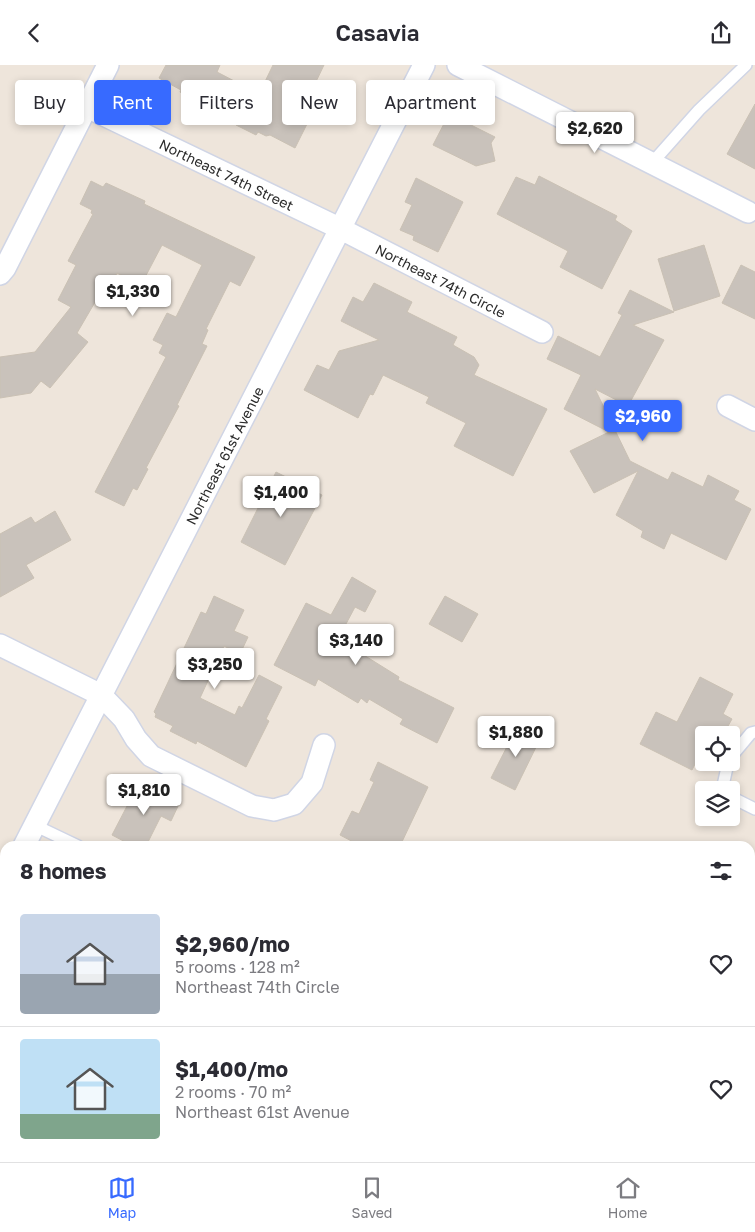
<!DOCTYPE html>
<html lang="en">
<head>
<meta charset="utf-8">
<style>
  :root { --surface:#fff; --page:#f7f7f7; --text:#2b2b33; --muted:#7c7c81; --line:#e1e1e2; --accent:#376aff }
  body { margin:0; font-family:"Golos Text",sans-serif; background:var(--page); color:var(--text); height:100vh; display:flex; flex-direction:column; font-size:19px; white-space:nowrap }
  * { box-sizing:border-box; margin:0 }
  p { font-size:16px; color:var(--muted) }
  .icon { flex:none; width:28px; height:28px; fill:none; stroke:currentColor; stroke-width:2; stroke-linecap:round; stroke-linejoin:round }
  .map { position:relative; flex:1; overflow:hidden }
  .drawer { position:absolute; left:0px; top:776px; width:755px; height:321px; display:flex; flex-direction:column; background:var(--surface); border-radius:15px 15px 0 0; box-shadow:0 2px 8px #0003 }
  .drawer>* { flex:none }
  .guide { position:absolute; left:15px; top:15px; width:500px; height:45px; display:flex; gap:10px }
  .tools { position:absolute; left:695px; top:661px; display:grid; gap:10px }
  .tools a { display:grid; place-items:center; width:45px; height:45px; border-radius:5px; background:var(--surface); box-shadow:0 2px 8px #0003; font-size:25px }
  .price { position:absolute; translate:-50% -42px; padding:0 11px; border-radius:5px; background:#fff; color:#222; font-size:16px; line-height:32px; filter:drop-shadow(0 1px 2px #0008) }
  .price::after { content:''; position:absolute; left:50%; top:30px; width:15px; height:11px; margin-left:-8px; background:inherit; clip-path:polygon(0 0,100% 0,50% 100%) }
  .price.current { background:var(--accent); color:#fff }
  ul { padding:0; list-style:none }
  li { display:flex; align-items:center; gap:15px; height:125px; padding:0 20px }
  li+li { border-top:1px solid var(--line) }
  li span { display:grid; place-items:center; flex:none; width:140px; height:100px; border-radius:5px; color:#555 }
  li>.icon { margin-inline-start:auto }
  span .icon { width:60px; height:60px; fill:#fffc; stroke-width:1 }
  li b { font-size:21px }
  h2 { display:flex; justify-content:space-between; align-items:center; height:60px; padding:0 20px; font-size:21px }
  .pill { padding:0 18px; border-radius:5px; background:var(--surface); box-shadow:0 2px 8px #0003; font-size:18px; line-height:45px }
  .pill.current { background:var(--accent); color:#fff }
  header { display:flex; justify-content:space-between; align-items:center; height:65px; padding:0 20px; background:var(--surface); font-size:22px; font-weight:600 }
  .menu { display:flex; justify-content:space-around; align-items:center; height:70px; border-top:1px solid var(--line); background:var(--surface); font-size:14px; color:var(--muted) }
  .menu a { display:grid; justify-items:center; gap:2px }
  .menu .current { color:var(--accent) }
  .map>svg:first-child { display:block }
  .building { fill:#c9c2bb; stroke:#cac1b4 }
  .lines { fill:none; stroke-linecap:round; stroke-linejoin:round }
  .lane-casing { stroke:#d0d5e5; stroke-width:14 }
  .street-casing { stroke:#d0d5e5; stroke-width:24 }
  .secondary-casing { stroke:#d0d5e5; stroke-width:30 }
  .lane { stroke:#fff; stroke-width:11 }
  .street { stroke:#fff; stroke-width:21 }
  .secondary { stroke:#fff; stroke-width:28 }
  .labels { text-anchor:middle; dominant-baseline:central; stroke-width:4; stroke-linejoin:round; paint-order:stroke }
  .street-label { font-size:14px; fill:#2b2b2b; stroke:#fff }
</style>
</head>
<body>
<header><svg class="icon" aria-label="back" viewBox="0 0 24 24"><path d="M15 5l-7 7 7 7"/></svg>Casavia<svg class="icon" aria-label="share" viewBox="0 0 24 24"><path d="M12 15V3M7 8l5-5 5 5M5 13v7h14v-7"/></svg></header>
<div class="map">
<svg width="755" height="1097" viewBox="0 0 755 1097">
  <rect width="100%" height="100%" fill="#eee5db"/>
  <path class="building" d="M166,0H220L217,7L259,29L273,0H324L312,25L313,47L295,83L270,70L266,71L258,67L256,70L236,60L238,56L180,27L181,25L159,13Z
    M755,39V104L727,89Z
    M449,49L495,72L491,78L495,96L476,101L433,80Z
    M539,111L617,151L615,155L632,166L602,224L560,202L568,186L497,149L516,112L535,120Z
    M416,113L463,137L438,187L413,175L414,171L400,165L412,140L405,137Z
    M91,116L103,122L106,118L145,136L144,139L255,192L240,221L230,216L206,264L208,265L202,279L207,281L177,340L179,341L146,403L148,404L137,425L133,423L124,441L95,427L166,292L159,288L163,280L153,275L167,248L176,252L202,200L162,180L141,220L117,208L109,223L105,220L77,268L88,277L50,323L41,316L31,328L0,333V292L35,287L71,242L58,235L76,200L68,196L93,149L91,148L92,145L80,139Z
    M704,180L720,231L674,246L658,194Z
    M741,200L755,207V254L722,238Z
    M374,218L412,237L407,247L457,272L453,280L474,292L479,300L474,310L547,344L513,411L454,381L466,358L426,338L429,332L383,310L373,330L370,329L358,353L304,325L317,300L329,305L339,286L379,275L341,256L353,232L363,237Z
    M630,225L674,247L633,260L664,275L628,341L595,324L630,396L668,415L672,407L703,422L708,410L739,426L734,435L751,444L726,495L671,468L664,484L641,472L643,466L616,450L638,406L594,428L570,386L609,367L564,344L581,310L547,294L558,271L600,292L622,250L618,248Z
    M276,407L322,430L285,500L241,477Z
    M55,446L71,475L26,500L34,513L0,532V469L31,452L35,458Z
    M352,512L376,526L365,547L355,542L338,574L399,612L398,615L454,643L437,678L400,659L403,654L369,634L367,638L361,633L358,638L318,614L315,621L274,600L306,538L331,550Z
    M214,531L244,545L234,566L248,572L240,589L224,581L200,633L235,650L239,641L242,643L259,610L282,622L266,654L269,656L246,702L197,676L196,679L170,666L173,661L155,652L156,649L154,647L201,547L206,549Z
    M445,531L478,549L462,577L429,559Z
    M700,612L733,629L723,649L732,654L723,670H704V681L692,705L640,679L656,647L677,657Z
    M518,660L541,672L515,725L491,713Z
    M378,697L428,722L400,781H361L340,770L352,746L359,749L374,717L370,715Z
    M139,718L179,739L171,756L161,751L146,781H133L112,770Z"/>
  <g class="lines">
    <defs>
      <path id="lane" d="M652,98L699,45L746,0
        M731,692L751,668L755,667
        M722,725L728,698
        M731,732L755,744
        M34,760L78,781
        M205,1092L209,1097
        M150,1097L152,1092"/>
      <g id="street">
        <path d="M458,0L748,147"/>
        <path id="s1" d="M87,42L339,163L542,267"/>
        <path d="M0,209L5,203L108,0"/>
        <path d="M728,341L755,355"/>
        <path d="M0,580L101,630L124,654L136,674L151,691L252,741L274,745L294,739L312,718L324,680"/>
        <path id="s2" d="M24,781L424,0"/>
        <path d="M0,828L5,818"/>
        <path d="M699,1092L709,1097"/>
      </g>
      <path id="secondary" d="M750,926L755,916
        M662,1097L665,1092"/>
    </defs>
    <use href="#lane" class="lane-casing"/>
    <use href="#street" class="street-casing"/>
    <use href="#secondary" class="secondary-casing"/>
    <use href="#lane" class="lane"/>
    <use href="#street" class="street"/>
    <use href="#secondary" class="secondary"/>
  </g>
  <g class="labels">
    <g class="street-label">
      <text stroke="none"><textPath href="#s1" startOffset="155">Northeast 74th Street</textPath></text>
      <text stroke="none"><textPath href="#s1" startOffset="394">Northeast 74th Circle</textPath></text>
      <text stroke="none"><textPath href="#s2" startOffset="439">Northeast 61st Avenue</textPath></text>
    </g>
  </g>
</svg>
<div class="tools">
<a><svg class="icon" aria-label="locate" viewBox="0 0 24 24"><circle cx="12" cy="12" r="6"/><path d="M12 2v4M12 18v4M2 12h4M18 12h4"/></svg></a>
<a><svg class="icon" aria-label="layers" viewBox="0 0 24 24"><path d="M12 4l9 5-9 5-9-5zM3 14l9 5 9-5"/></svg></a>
</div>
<b class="price" style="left:595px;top:89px">$2,620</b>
<b class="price" style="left:133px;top:252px">$1,330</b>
<b class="price current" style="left:643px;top:377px">$2,960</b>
<b class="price" style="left:281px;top:453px">$1,400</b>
<b class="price" style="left:356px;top:601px">$3,140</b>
<b class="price" style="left:215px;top:625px">$3,250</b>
<b class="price" style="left:516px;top:693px">$1,880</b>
<b class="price" style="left:144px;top:751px">$1,810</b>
<div class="guide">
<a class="pill">Buy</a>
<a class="pill current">Rent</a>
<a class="pill">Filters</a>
<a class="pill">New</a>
<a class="pill">Apartment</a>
</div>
<section class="drawer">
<h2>8 homes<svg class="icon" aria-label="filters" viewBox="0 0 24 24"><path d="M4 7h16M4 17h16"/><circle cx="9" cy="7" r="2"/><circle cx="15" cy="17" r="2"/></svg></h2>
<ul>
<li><span style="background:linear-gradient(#c9d6e8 60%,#9aa5b1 0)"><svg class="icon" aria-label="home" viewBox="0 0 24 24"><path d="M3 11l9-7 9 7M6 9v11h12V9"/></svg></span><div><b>$2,960/mo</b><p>5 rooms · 128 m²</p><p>Northeast 74th Circle</p></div><svg class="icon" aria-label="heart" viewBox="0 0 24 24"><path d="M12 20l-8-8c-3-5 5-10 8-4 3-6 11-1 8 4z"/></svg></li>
<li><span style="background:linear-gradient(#bfe0f5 75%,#7fa58c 0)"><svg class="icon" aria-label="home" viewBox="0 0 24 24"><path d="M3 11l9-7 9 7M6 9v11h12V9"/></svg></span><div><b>$1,400/mo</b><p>2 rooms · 70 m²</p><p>Northeast 61st Avenue</p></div><svg class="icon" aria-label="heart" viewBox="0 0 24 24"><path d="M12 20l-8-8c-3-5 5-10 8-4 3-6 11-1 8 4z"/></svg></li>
</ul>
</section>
</div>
<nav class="menu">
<a class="current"><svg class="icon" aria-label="map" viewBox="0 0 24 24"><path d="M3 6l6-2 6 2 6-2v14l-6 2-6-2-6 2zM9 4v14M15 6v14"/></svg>Map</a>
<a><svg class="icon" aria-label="saved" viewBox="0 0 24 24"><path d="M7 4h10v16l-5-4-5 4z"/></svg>Saved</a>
<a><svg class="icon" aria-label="home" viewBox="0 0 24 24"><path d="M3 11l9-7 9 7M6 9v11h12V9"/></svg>Home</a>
</nav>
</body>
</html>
